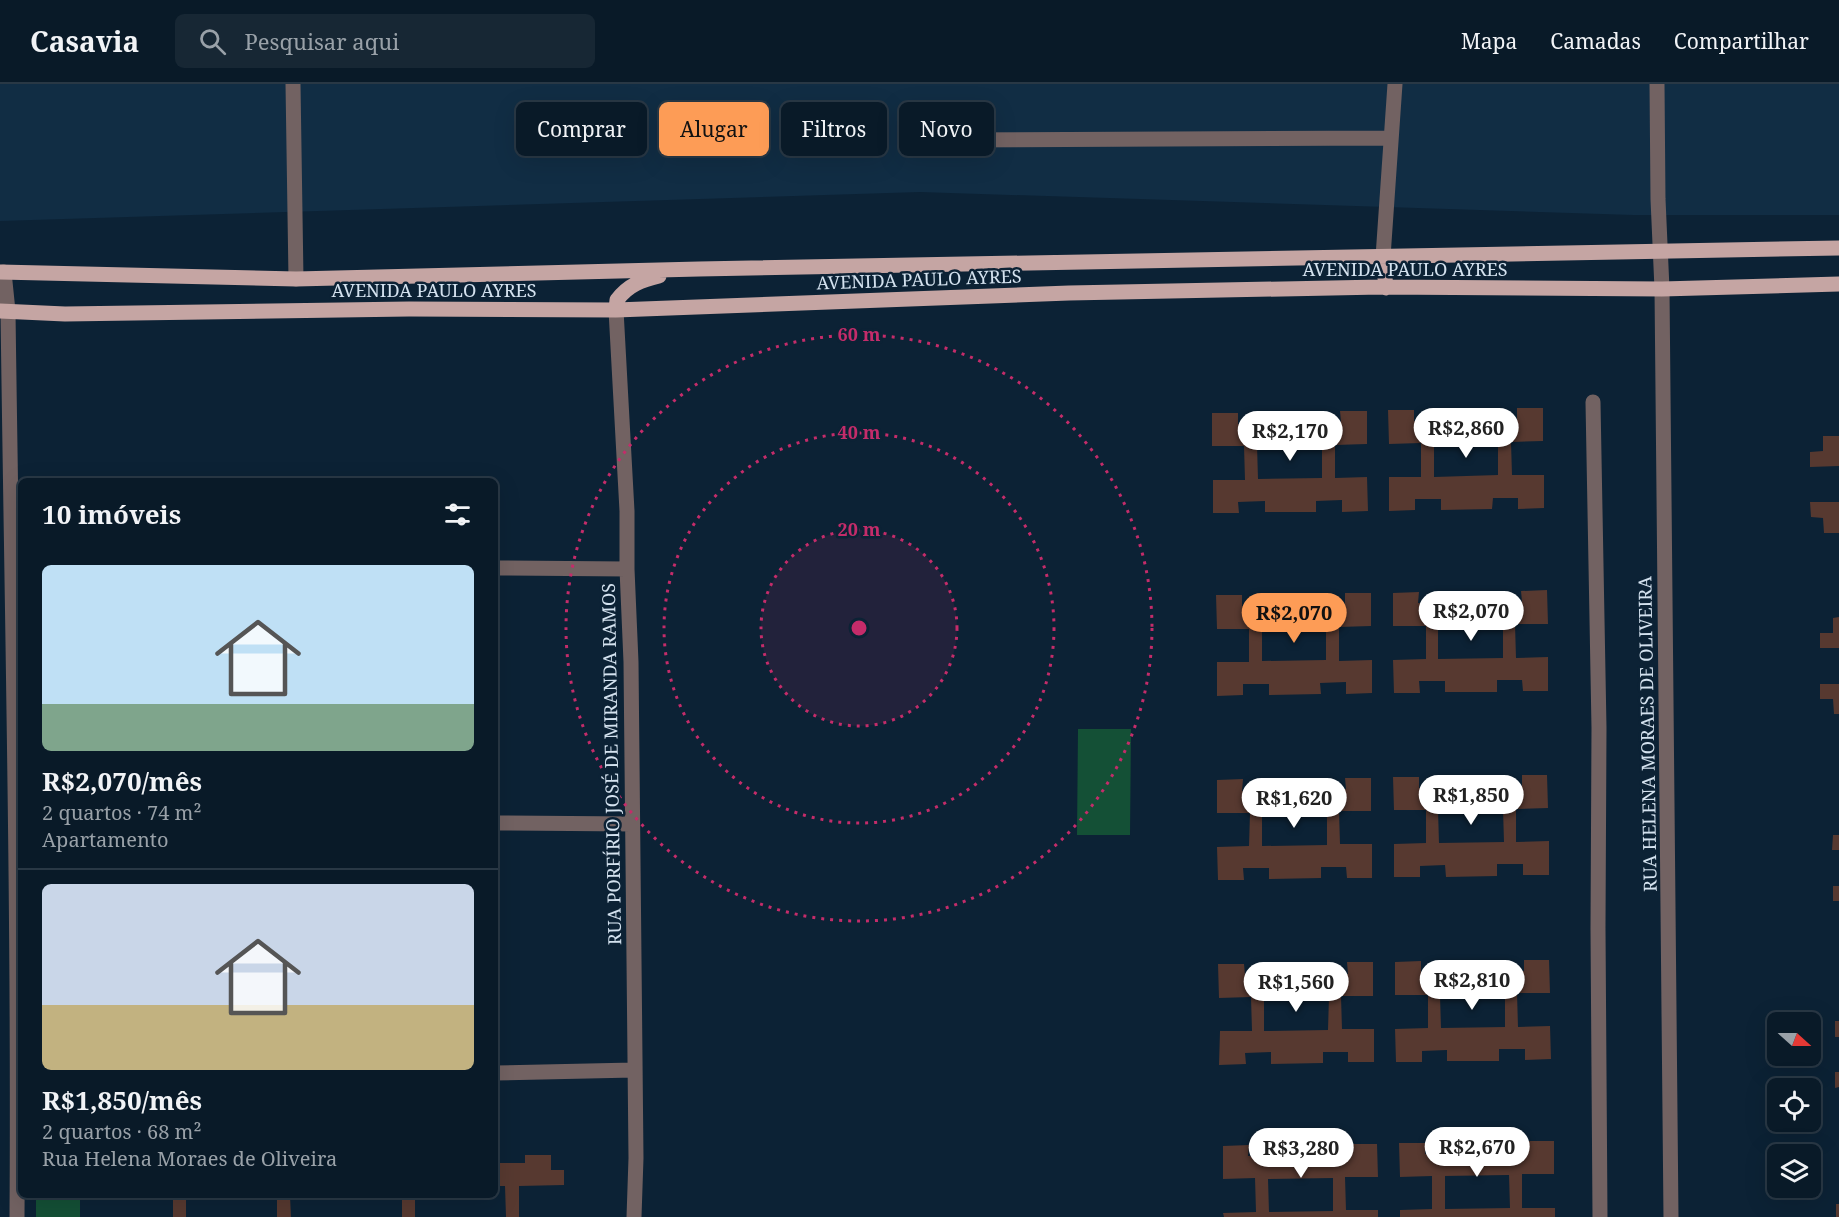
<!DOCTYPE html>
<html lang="pt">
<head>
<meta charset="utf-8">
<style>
  :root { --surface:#091a28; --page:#172734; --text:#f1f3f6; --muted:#99a1a8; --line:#293845; --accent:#fd9c56 }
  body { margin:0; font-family:"Noto Serif",serif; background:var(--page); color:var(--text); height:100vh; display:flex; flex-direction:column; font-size:22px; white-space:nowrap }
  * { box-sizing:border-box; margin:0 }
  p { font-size:20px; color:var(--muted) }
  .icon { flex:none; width:33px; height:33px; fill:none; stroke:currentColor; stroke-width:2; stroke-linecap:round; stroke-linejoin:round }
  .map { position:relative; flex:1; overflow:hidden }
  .drawer { position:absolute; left:18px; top:394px; width:480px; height:720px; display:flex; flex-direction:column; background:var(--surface); border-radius:9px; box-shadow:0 6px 24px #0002,0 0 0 2px var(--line) }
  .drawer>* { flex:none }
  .banner { position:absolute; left:516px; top:18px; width:570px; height:54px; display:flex; gap:12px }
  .needle { width:39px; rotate:111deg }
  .buttons { position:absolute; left:1767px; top:928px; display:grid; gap:12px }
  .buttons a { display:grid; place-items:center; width:54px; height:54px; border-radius:9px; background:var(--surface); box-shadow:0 6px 24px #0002,0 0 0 2px var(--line); font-size:30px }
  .price { position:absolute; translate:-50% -51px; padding:0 14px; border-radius:21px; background:#fff; color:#222; font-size:20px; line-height:39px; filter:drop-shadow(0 2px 3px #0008) }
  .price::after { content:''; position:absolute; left:50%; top:36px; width:18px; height:14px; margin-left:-9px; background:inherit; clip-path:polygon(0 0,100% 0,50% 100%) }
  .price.on { background:var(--accent); color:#111 }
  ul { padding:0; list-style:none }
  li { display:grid; align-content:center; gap:12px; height:318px; padding:0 24px }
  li+li { border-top:2px solid var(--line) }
  li span { display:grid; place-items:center; height:186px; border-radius:9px; color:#555 }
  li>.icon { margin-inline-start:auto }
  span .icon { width:108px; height:108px; fill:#fffc; stroke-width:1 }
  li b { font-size:26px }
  h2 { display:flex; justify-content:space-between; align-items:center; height:72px; padding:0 24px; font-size:26px }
  .chip { padding:0 21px; border-radius:9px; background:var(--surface); box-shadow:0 6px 24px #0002,0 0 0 2px var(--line); font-size:21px; line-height:54px }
  .chip.on { background:var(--accent); color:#111 }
  header { display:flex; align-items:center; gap:36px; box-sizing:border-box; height:84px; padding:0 30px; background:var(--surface); border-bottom:2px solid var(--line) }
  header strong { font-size:28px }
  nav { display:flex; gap:33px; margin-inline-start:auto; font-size:21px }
  .search { width:420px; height:54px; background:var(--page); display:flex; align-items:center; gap:15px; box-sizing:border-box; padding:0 21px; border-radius:9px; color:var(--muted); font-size:22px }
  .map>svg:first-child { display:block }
  .built { fill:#112d44 }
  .green { fill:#145036 }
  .building { fill:#573930; fill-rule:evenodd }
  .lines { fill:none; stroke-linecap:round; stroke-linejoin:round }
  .minor { stroke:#726262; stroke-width:15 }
  .major { stroke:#c5a5a3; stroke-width:15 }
  .ring { fill:none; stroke:#c42c6a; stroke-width:3; stroke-dasharray:3 6 }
  .labels { text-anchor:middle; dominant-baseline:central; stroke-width:5; stroke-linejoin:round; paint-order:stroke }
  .street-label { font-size:18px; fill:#d4e2ef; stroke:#0c2235 }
  .centre { fill:#c42c6a; stroke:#0c2235; stroke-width:3 }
  .ring-label { font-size:18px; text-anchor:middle; font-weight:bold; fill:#c42c6a; stroke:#0c2235; stroke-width:5; stroke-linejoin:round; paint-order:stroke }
</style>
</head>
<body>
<header>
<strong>Casavia</strong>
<div class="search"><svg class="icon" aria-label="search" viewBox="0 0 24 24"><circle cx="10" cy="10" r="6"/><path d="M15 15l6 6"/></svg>Pesquisar aqui</div>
<nav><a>Mapa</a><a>Camadas</a><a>Compartilhar</a></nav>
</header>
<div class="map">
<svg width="1839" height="1133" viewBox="0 0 1839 1133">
  <rect width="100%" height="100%" fill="#0c2235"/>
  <path class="built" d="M0,0H1839V131H1633L920,108L0,137Z"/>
  <path class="green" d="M1078,645H1131L1130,751H1077Z
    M36,1112H80V1133H36Z"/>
  <path class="building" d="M1517,324H1543V357L1511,358L1512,391H1544V424L1518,425V414H1493L1492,425L1441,426V415H1415V426L1389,427V393H1421V359L1389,360L1388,326H1414V337H1440V325H1491V336H1517ZM1498,358V391L1434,393V359Z
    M1315,327V339L1341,338L1340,327H1367V360L1335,361V394L1367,393L1368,427L1342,428V416L1316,417V428H1265V417L1238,418L1239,429H1213V396H1245L1244,362H1212V329H1238V340L1263,339L1264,328ZM1257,361H1322V394L1258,395Z
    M1823,352H1839V382L1810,383V368L1823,367Z
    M1810,418H1839V449H1824L1823,434L1811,433Z
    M1547,506L1548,540H1515L1516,574L1548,573V607H1523L1522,596H1497V608H1445V597H1419L1420,609H1394L1393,576L1426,575V542H1393V509L1419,508L1418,519H1445L1444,508L1496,507V518H1522L1521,507ZM1503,540V574L1438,575V541Z
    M1345,509H1371V542L1339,543V577L1372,576V609L1346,610V598L1320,599L1321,610L1269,611V600H1243V611L1217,612V578H1249V545H1217L1216,511H1242V522H1268V511L1320,510L1319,521H1345ZM1326,543V576L1262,577V544Z
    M1839,533V564H1820V549H1833V534Z
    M1820,600H1839V630H1834L1833,615H1820Z
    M1496,691L1497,703L1522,702V691H1547L1548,724L1516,725V758L1549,757V791H1523V780H1497V792L1446,793L1445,781L1420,782V793H1394V760L1426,759V726H1394L1393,693H1419V704L1445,703V692ZM1503,725L1504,758L1439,759L1438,726Z
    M1320,694V705H1346L1345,694H1371V727H1339L1340,760H1372V794H1347L1346,783H1321V794L1269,795V784H1243L1244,796H1218L1217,763L1249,762L1250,729H1217V696L1243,695L1242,707L1269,706L1268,695ZM1327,727V761L1262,762V729Z
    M1833,751H1839V766H1832Z
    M1833,802H1839V817H1833Z
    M1498,876V887H1524V876H1549L1550,909H1517L1518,943L1550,942L1551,975L1525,976V965H1499V977H1447V966L1422,967V978H1396L1395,945L1428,944V911H1395V878L1421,877V888H1447V877ZM1505,909V943L1441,944L1440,911Z
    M1347,878H1373V912H1341L1342,945H1374V978H1348V968H1323V979L1271,980V968L1245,969L1246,980L1219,981L1220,947H1252L1251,913L1219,914L1218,880H1244L1245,891H1270V880L1322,879V890H1348ZM1329,912L1328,946L1264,947V913Z
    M1835,937H1839V953H1835Z
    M1835,988H1839V1003L1835,1004Z
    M1502,1057L1503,1069L1528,1068V1057H1554V1090H1522V1124H1555V1133H1400V1126L1432,1125V1092L1400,1093L1399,1059H1425V1070L1451,1069V1058ZM1509,1091L1510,1124L1445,1125V1092Z
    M1326,1060V1071H1352V1060H1377L1378,1093H1345L1346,1126H1378V1133H1224L1223,1129L1256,1128L1255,1094L1223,1095V1062L1249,1061L1248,1072H1274V1061ZM1333,1094V1127L1269,1128L1268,1095Z
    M495,1071H499V1079H525V1071H551V1086H564V1101L519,1102V1133H506L505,1102H495Z
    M173,1112H186V1133H173Z
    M277,1112H290L291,1133H277Z
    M402,1112H415V1133H402Z
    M1836,1120H1839V1133H1836Z"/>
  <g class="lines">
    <path class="minor" d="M293,0L296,195
      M1657,0L1658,115L1662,205L1671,1133
      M941,56L1391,54
      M1383,173L1395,0
      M4,188L8,227C12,529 19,831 17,1133
      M616,226L627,427V485L631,578L636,1074L634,1133
      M1593,318L1599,644L1598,844L1600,1133
      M495,484L627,485
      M495,739L632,740
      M495,989L634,986"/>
    <path class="major" d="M1383,173L1386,204
      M0,188L296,195L699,185L1839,164
      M616,226L617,216C628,201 642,196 659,192
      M0,227L65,230L409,225L616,226L1069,209L1381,203L1662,205L1839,200"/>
  </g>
  <circle cx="859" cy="544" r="98" fill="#c42c6a" fill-opacity=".12"/>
  <g class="ring">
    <circle cx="859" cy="544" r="98"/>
    <circle cx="859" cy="544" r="195"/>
    <circle cx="859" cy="544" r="293"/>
  </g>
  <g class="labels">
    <g class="street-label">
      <text x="1405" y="185">AVENIDA PAULO AYRES</text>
      <text transform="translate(919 195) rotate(-2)">AVENIDA PAULO AYRES</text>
      <text x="434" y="206">AVENIDA PAULO AYRES</text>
      <text transform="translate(1647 650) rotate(-91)">RUA HELENA MORAES DE OLIVEIRA</text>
      <text transform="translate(611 680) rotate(-91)">RUA PORFÍRIO JOSÉ DE MIRANDA RAMOS</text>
    </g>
  </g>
  <circle cx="859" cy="544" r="9" class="centre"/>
  <g class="ring-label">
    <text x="859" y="257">60 m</text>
    <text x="859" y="355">40 m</text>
    <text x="859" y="452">20 m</text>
  </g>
</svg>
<div class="buttons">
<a><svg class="needle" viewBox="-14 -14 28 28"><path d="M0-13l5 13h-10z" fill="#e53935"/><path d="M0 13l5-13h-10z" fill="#99a1a8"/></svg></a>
<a><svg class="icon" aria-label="locate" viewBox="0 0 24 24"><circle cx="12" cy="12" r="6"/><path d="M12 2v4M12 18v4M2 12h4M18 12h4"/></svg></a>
<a><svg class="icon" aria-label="layers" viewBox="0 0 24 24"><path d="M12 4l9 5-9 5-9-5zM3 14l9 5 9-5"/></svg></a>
</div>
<b class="price" style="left:1466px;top:375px">R$2,860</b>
<b class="price" style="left:1290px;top:378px">R$2,170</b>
<b class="price" style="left:1471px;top:558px">R$2,070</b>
<b class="price on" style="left:1294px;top:560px">R$2,070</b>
<b class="price" style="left:1471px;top:742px">R$1,850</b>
<b class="price" style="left:1294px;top:745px">R$1,620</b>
<b class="price" style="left:1472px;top:927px">R$2,810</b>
<b class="price" style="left:1296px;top:929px">R$1,560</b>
<b class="price" style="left:1477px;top:1094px">R$2,670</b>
<b class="price" style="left:1301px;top:1095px">R$3,280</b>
<div class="banner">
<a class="chip">Comprar</a>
<a class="chip on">Alugar</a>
<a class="chip">Filtros</a>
<a class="chip">Novo</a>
</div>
<section class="drawer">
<h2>10 imóveis<svg class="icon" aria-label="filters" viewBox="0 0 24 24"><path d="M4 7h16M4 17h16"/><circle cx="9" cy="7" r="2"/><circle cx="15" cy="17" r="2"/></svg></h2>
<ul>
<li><span style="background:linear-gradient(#bfe0f5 75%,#7fa58c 0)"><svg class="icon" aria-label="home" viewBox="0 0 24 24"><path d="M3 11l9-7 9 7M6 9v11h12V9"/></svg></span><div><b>R$2,070/mês</b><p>2 quartos · 74 m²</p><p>Apartamento</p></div></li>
<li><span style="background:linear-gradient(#c9d6e8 65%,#c2b280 0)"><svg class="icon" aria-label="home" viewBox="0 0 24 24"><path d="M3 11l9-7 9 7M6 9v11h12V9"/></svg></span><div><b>R$1,850/mês</b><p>2 quartos · 68 m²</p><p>Rua Helena Moraes de Oliveira</p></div></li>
</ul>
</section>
</div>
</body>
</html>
